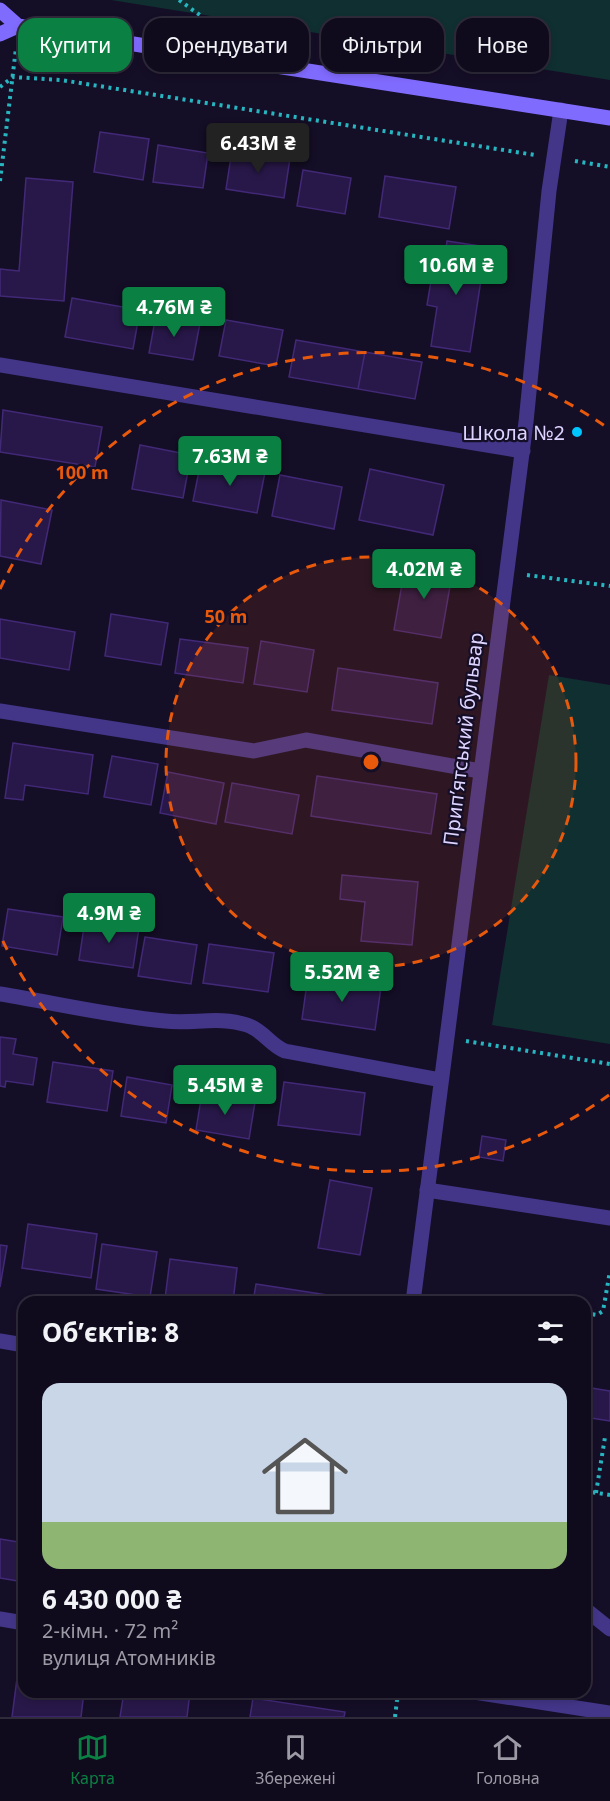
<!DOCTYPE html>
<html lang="uk">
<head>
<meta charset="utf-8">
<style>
  :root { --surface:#100a1d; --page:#1e182a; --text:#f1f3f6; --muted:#9c9aa4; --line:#302b3b; --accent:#0b8043 }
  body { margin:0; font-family:"Noto Sans",sans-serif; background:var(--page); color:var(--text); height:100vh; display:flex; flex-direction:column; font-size:22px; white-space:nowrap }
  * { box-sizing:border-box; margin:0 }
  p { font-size:20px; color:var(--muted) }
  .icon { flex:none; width:33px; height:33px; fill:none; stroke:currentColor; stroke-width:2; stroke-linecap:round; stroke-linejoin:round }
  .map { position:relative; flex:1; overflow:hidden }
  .sheet { position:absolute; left:18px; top:1296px; width:573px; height:402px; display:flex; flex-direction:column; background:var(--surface); border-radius:18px; box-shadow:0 3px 9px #0003,0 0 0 2px var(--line) }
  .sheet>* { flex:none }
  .guide { position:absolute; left:18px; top:18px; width:574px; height:54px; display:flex; gap:12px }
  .price { position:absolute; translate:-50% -51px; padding:0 14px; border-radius:6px; background:var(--accent); color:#fff; font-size:20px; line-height:39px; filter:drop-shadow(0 2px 3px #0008) }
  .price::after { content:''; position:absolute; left:50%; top:36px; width:18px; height:14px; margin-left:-9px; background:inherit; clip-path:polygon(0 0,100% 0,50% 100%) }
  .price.selected { background:#222; color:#fff }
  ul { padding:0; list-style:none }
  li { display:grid; align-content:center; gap:12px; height:318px; padding:0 24px }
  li+li { border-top:2px solid var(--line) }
  li span { display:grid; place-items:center; height:186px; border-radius:18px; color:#555 }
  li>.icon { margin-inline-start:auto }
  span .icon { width:108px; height:108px; fill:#fffc; stroke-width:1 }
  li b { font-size:26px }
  h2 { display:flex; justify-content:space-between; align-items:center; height:72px; padding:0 24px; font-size:26px }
  .tag { padding:0 21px; border-radius:18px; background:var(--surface); box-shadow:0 3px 9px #0003,0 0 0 2px var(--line); font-size:21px; line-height:54px }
  .tag.selected { background:var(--accent); color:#fff }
  .tab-bar { display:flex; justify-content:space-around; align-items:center; height:84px; border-top:2px solid var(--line); background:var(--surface); font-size:16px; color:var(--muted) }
  .tab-bar a { display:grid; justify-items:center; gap:3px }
  .tab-bar .selected { color:var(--accent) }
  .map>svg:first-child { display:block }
  .green { fill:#102f31 }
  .building { fill:#281849; stroke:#422977; stroke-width:1.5 }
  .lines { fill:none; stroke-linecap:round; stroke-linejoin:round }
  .path { stroke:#27b6c0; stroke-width:4; stroke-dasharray:3 4.5; stroke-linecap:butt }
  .lane { stroke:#433689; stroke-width:15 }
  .street { stroke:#433689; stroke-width:15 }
  .secondary { stroke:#806bff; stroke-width:15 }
  .ring { fill:none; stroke:#e8590c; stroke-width:3; stroke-dasharray:10 8 }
  .poi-dot { fill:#00c6ff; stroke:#150e27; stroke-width:2 }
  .labels { text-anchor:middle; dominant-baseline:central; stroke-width:4.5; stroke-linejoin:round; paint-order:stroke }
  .poi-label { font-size:20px; fill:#ded4ff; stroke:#150e27; text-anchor:end }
  .street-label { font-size:20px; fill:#ded4ff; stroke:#150e27 }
  .centre { fill:#e8590c; stroke:#150e27; stroke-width:3 }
  .ring-label { font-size:18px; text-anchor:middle; font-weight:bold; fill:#e8590c; stroke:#150e27; stroke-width:4.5; stroke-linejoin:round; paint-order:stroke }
</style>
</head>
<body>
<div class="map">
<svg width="610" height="1717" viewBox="0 0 610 1717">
  <rect width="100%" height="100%" fill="#150e27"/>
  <path class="green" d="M111,0H610V80Z
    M549,675L610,685V1044L492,1025Z"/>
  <path class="building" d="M100,132L149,139L143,180L94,172Z
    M158,145L208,153L203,188L153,182Z
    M232,150L290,158L284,198L226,189Z
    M303,170L351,178L345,214L297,206Z
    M385,176L456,187L449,229L379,217Z
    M26,178L73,182L64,301L0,296V269L19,271Z
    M447,241L486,247L470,352L431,346L437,307L427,305L434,263L444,265Z
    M72,298L140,310L133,349L65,337Z
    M156,315L200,323L193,360L149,353Z
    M226,320L283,330L276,366L219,356Z
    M296,340L365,352L358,389L289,377Z
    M365,352L422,362L415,399L358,389Z
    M3,410L102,427L95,467L0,452Z
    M140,445L191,455L183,498L132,489Z
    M201,461L247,471L249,464L266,467L257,513L193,501Z
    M370,469L444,485L433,535L359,520Z
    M280,475L342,487L334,529L272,516Z
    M1,500L52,510L41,564L0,556Z
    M406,561L453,569L441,638L394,630Z
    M111,614L168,623L161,665L105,656Z
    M0,619L75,632L69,670L0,658Z
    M180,639L248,648L243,683L175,673Z
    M261,641L314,650L307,692L254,684Z
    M338,668L438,683L432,724L332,710Z
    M13,743L93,755L88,794L25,785L23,800L5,798Z
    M112,756L158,764L151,805L104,797Z
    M168,772L224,783L216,824L160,813Z
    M317,776L437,794L431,834L311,816Z
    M232,783L299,795L292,834L225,822Z
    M342,875L418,882L412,945L361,941L365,902L340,899Z
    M8,909L63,917L57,955L2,946Z
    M85,920L139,928L133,968L79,960Z
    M145,937L197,945L191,984L138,976Z
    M209,944L274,953L268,992L203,983Z
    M308,976L381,987L375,1030L302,1019Z
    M0,1037L16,1039L13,1054L37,1058L33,1085L6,1081L5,1087L0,1086Z
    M53,1062L113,1071L107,1111L47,1102Z
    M127,1077L172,1085L166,1123L121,1116Z
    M284,1082L365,1093L360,1135L278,1125Z
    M202,1093L255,1102L249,1139L196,1130Z
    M482,1136L506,1140L503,1161L479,1157Z
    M330,1180L372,1188L360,1255L318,1248Z
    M28,1224L97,1234L91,1278L22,1268Z
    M102,1244L157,1252L150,1297L96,1289Z
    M0,1245L7,1246L0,1287Z
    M170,1259L237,1268L233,1302L165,1299Z
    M256,1284L373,1302H253Z
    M585,1343H589L585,1370Z
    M24,1384V1412L19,1411Z
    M585,1387L610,1391V1421L585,1417Z
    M0,1539L24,1543V1582L0,1578Z
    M18,1671H24V1692H84L81,1717H12Z
    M124,1692H190L187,1717H120Z
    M253,1698L345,1712L344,1717H250Z"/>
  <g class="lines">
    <path class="path" d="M179,0L229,36
      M0,87L13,77L61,80L535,155
      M575,161L610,167
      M0,181L16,48
      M527,575L610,586
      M466,1041L610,1064
      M585,1313L597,1315L603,1311L610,1271
      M585,1491L610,1495
      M596,1493L605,1437
      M395,1717L398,1692"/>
    <path class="lane" d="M427,1190L610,1218"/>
    <path class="street" d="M0,365L523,451
      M0,711L254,751L306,740L480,771
      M0,994C55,1003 110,1016 165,1021C193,1024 220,1016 247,1025C263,1030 270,1045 285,1051L441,1080
      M413,1302L526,422L549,191L561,110
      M0,1341L24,1345
      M585,1609L610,1629
      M0,1619L24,1623
      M474,1692L610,1713"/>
    <path class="secondary" d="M0,10L18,26
      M0,34L18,26L610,118"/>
  </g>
  <circle cx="371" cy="762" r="205" fill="#e8590c" fill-opacity=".12"/>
  <g class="ring">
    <circle cx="371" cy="762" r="205"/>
    <path d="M609 1095A409 409 0 0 1 0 935M0 589A409 409 0 0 1 609 429"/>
  </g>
  <circle class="poi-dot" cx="577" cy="432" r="6"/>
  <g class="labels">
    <g class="poi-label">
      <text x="565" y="432">Школа №2</text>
    </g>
    <g class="street-label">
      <text transform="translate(463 739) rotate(-83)">Припʼятський бульвар</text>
    </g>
  </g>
  <circle cx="371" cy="762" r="9" class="centre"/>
  <g class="ring-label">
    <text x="82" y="479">100 m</text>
    <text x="226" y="623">50 m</text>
  </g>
</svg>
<b class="price selected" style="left:258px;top:174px">6.43M ₴</b>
<b class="price" style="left:456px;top:296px">10.6M ₴</b>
<b class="price" style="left:174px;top:338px">4.76M ₴</b>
<b class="price" style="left:230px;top:487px">7.63M ₴</b>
<b class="price" style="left:424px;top:600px">4.02M ₴</b>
<b class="price" style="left:109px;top:944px">4.9M ₴</b>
<b class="price" style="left:342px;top:1003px">5.52M ₴</b>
<b class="price" style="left:225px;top:1116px">5.45M ₴</b>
<div class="guide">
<a class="tag selected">Купити</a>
<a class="tag">Орендувати</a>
<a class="tag">Фільтри</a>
<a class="tag">Нове</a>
</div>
<section class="sheet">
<h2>Об’єктів: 8<svg class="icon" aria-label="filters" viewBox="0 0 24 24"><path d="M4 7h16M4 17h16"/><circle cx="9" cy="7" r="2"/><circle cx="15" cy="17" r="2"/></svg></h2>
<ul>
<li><span style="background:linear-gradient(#c9d6e8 75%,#8fb573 0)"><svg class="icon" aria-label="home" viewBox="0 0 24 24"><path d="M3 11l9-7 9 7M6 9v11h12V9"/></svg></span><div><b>6 430 000 ₴</b><p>2-кімн. · 72 m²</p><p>вулиця Атомників</p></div></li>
</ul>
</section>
</div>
<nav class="tab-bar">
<a class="selected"><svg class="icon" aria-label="map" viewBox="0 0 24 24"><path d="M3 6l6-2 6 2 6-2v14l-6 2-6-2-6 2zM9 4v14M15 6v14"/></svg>Карта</a>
<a><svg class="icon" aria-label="saved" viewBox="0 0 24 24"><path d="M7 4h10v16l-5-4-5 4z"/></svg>Збережені</a>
<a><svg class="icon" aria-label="home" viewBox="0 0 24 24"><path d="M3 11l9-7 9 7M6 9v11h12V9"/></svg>Головна</a>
</nav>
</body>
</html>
